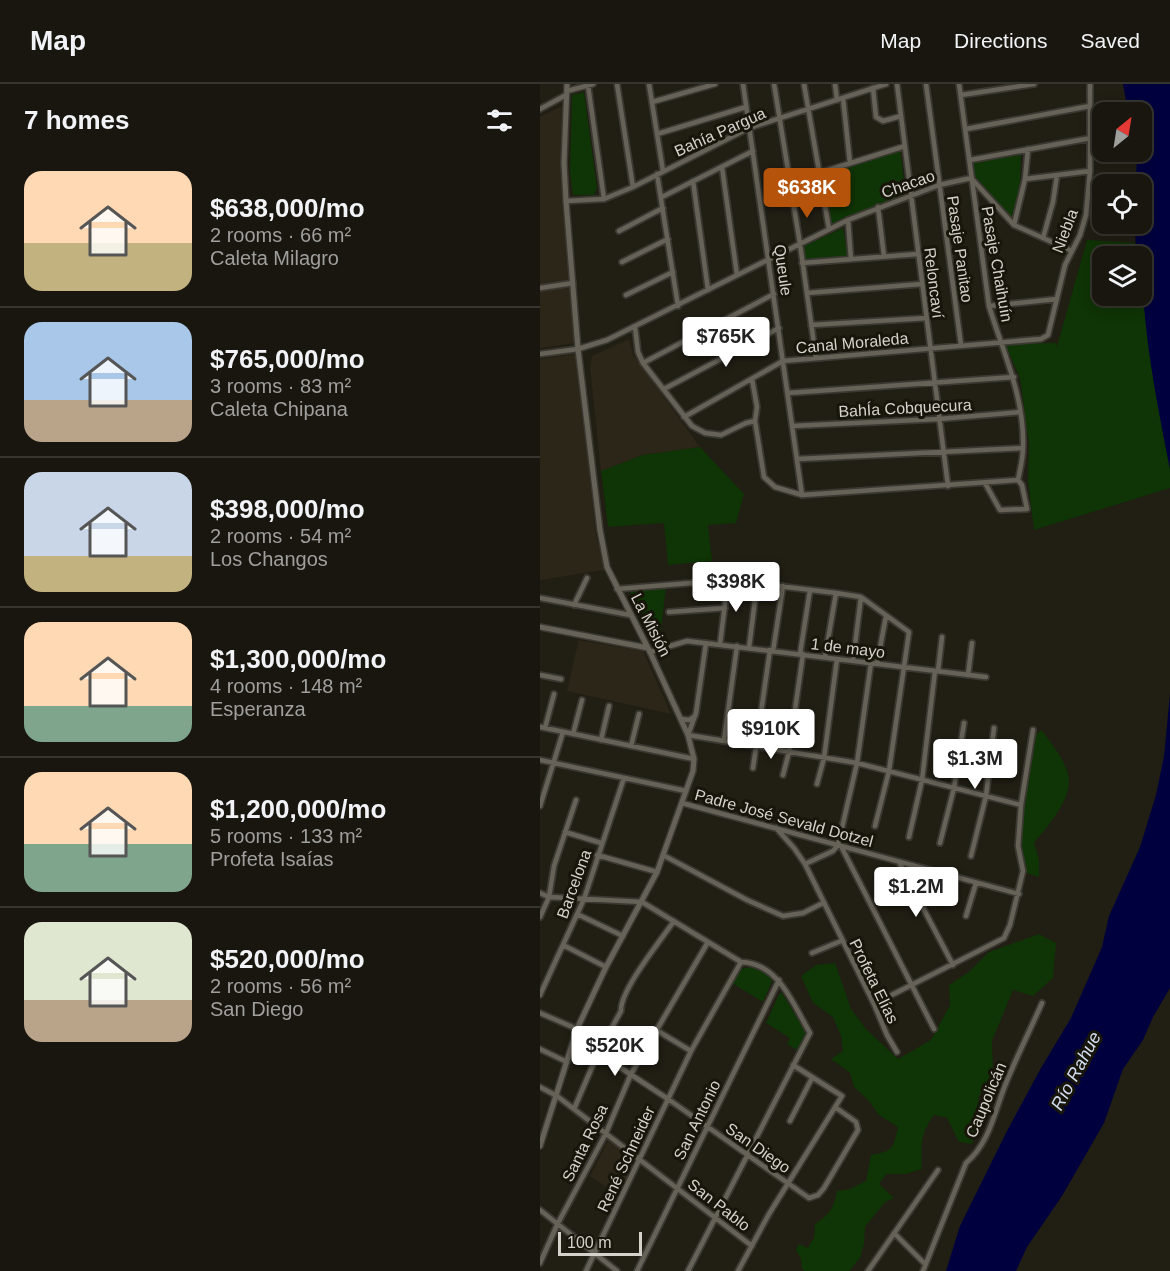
<!DOCTYPE html>
<html lang="en">
<head>
<meta charset="utf-8">
<style>
  :root { --surface:#19160f; --page:#26231d; --text:#f1f3f6; --muted:#9f9f9e; --line:#37352f; --accent:#b45309 }
  body { margin:0; font-family:Arial,sans-serif; background:var(--page); color:var(--text); height:100vh; display:flex; flex-direction:column; font-size:22px; white-space:nowrap }
  * { box-sizing:border-box; margin:0 }
  p { font-size:20px; color:var(--muted) }
  .icon { flex:none; width:33px; height:33px; fill:none; stroke:currentColor; stroke-width:2; stroke-linecap:round; stroke-linejoin:round }
  .map { position:relative; flex:1; overflow:hidden }
  .panel { display:flex; flex-direction:column; background:var(--surface); width:540px }
  .panel>* { flex:none }
  .needle { width:39px; rotate:30deg }
  .controls { position:absolute; left:552px; top:18px; display:grid; gap:12px }
  .controls a { display:grid; place-items:center; width:60px; height:60px; border-radius:12px; background:var(--surface); box-shadow:0 3px 15px #0003,0 0 0 2px var(--line); font-size:30px }
  .scale { position:absolute; left:18px; bottom:15px; width:84px; box-sizing:border-box; padding-left:6px; border:3px solid #d4d2cb; border-top:0; font-size:16px; line-height:21px; white-space:nowrap; color:#d4d2cb; -webkit-text-stroke:4px #18150b; paint-order:stroke }
  .price { position:absolute; translate:-50% -51px; padding:0 14px; border-radius:6px; background:#fff; color:#222; font-size:20px; line-height:39px; filter:drop-shadow(0 2px 3px #0008) }
  .price::after { content:''; position:absolute; left:50%; top:36px; width:18px; height:14px; margin-left:-9px; background:inherit; clip-path:polygon(0 0,100% 0,50% 100%) }
  .price.on { background:var(--accent); color:#fff }
  ul { padding:0; list-style:none }
  li { display:flex; align-items:center; gap:18px; height:150px; padding:0 24px }
  li+li { border-top:2px solid var(--line) }
  li span { display:grid; place-items:center; flex:none; width:168px; height:120px; border-radius:18px; color:#555 }
  li>.icon { margin-inline-start:auto }
  span .icon { width:72px; height:72px; fill:#fffc; stroke-width:1 }
  li b { font-size:26px }
  h2 { display:flex; justify-content:space-between; align-items:center; height:72px; padding:0 24px; font-size:26px }
  header { display:flex; align-items:center; gap:36px; box-sizing:border-box; height:84px; padding:0 30px; background:var(--surface); border-bottom:2px solid var(--line) }
  header strong { font-size:28px }
  nav { display:flex; gap:33px; margin-inline-start:auto; font-size:21px }
  main { display:flex; flex:1; min-height:0 }
  .map>svg:first-child { display:block }
  .built { fill:#2b2617 }
  .green { fill:#0f3405 }
  .water { fill:#00003f }
  .lines { fill:none; stroke-linecap:round; stroke-linejoin:round }
  .minor-casing { stroke:#3b3832; stroke-width:8 }
  .tertiary-casing { stroke:#3b3832; stroke-width:8 }
  .minor { stroke:#666257; stroke-width:4.5 }
  .tertiary { stroke:#666257; stroke-width:5 }
  .labels { text-anchor:middle; dominant-baseline:central; stroke-width:6; stroke-linejoin:round; paint-order:stroke }
  .street-label { font-size:16px; fill:#d4d2cb; stroke:#18150b }
  .water-label { font-size:18px; font-style:italic; fill:#d1ddf1; stroke:#18150b }
</style>
</head>
<body>
<header>
<strong>Map</strong>
<nav><a>Map</a><a>Directions</a><a>Saved</a></nav>
</header>
<main>
<section class="panel">
<h2>7 homes<svg class="icon" aria-label="filters" viewBox="0 0 24 24"><path d="M4 7h16M4 17h16"/><circle cx="9" cy="7" r="2"/><circle cx="15" cy="17" r="2"/></svg></h2>
<ul>
<li><span style="background:linear-gradient(#ffd9b3 60%,#c2b280 0)"><svg class="icon" aria-label="home" viewBox="0 0 24 24"><path d="M3 11l9-7 9 7M6 9v11h12V9"/></svg></span><div><b>$638,000/mo</b><p>2 rooms · 66 m²</p><p>Caleta Milagro</p></div></li>
<li><span style="background:linear-gradient(#a9c7e8 65%,#b9a48a 0)"><svg class="icon" aria-label="home" viewBox="0 0 24 24"><path d="M3 11l9-7 9 7M6 9v11h12V9"/></svg></span><div><b>$765,000/mo</b><p>3 rooms · 83 m²</p><p>Caleta Chipana</p></div></li>
<li><span style="background:linear-gradient(#c9d6e8 70%,#c2b280 0)"><svg class="icon" aria-label="home" viewBox="0 0 24 24"><path d="M3 11l9-7 9 7M6 9v11h12V9"/></svg></span><div><b>$398,000/mo</b><p>2 rooms · 54 m²</p><p>Los Changos</p></div></li>
<li><span style="background:linear-gradient(#ffd9b3 70%,#7fa58c 0)"><svg class="icon" aria-label="home" viewBox="0 0 24 24"><path d="M3 11l9-7 9 7M6 9v11h12V9"/></svg></span><div><b>$1,300,000/mo</b><p>4 rooms · 148 m²</p><p>Esperanza</p></div></li>
<li><span style="background:linear-gradient(#ffd9b3 60%,#7fa58c 0)"><svg class="icon" aria-label="home" viewBox="0 0 24 24"><path d="M3 11l9-7 9 7M6 9v11h12V9"/></svg></span><div><b>$1,200,000/mo</b><p>5 rooms · 133 m²</p><p>Profeta Isaías</p></div></li>
<li><span style="background:linear-gradient(#dfe7d0 65%,#b9a48a 0)"><svg class="icon" aria-label="home" viewBox="0 0 24 24"><path d="M3 11l9-7 9 7M6 9v11h12V9"/></svg></span><div><b>$520,000/mo</b><p>2 rooms · 56 m²</p><p>San Diego</p></div></li>
</ul>
</section>
<div class="map">
<svg width="630" height="1187" viewBox="0 0 630 1187">
  <rect width="100%" height="100%" fill="#211e14"/>
  <path class="built" d="M24,21L21,73L36,259L0,264V33Z
    M89,255L93,271L160,363L103,371L61,387L50,283L52,272Z
    M36,270L56,451L64,486L0,496V275Z
    M37,556L103,567L131,630L27,607L38,559Z
    M69,1055L95,1074L79,1112L50,1092Z"/>
  <path class="green" d="M44,8L57,104L54,111H33L30,87L32,11Z
    M360,66L366,110L291,141L282,91Z
    M481,71L480,99L472,136L434,91V78Z
    M303,144L308,173L265,175L264,162Z
    M547,156L595,159L597,172H562V212H602L630,381V404L494,446L488,398L489,360L480,294L465,260L517,259L516,266Z
    M160,363L204,410L196,439L168,441L172,477L128,481L124,439L68,443L61,387L103,371Z
    M126,503L120,553L115,554L89,506Z
    M502,646C511,659 524,675 528,690C535,712 507,743 494,759L499,775V793L487,789L480,766L485,714L496,650Z
    M499,850L516,859L513,894L493,912L473,906L452,957L453,988L439,1012L432,1060L419,1058L407,1034L394,1031C380,1050 381,1062 382,1085L366,1090H346L339,1100L354,1114L345,1118L325,1143L324,1160L320,1174L309,1187H265L262,1185L261,1175L256,1166L259,1160L268,1164L274,1153L275,1140C290,1130 294,1124 297,1107L310,1105L326,1097L331,1071C353,1067 353,1065 358,1043L339,1031L329,1017L314,1003L310,989L291,975L303,967L301,952L293,933L273,919L261,892L276,881L295,879L311,925L327,946L358,975L391,956L410,921L409,901L429,888L449,868Z
    M211,883C219,886 229,888 232,897L223,918L192,899L201,885Z
    M242,909L266,948L257,966L247,960L250,954L226,939L239,910Z"/>
  <path class="water" d="M583,0H630V385C616,314 602,245 602,172H596L595,140H602V100H596L597,68H602V28H588Z
    M630,610V904L613,933L603,956L583,985L564,1039L522,1112L487,1163L476,1187H406L420,1142L467,1047L501,984L531,934L562,863L569,832L600,763L616,711L624,672Z"/>
  <g class="lines">
    <defs>
      <path id="minor" d="M77,0L93,103
        M109,0L123,87
        M203,0L262,411
        M234,0L260,160L276,274
        M264,0L289,145
        M295,0L297,16
        M357,0L408,402
        M386,0L421,261
        M419,0L449,222C463,268 485,314 483,364C483,374 480,386 478,396
        M48,1L64,115
        M333,4L336,33L343,37L361,32
        M27,7L53,0
        M421,11L494,0
        M303,14L310,79
        M112,18L175,0
        M0,25L26,11
        M426,45L550,22
        M117,50L206,23
        M430,76L551,54
        M182,83L197,191
        M279,89L365,62
        M117,90L138,222
        M485,95L550,87
        M153,97L168,206
        M122,113L213,67
        M26,117L64,115L93,103L209,44L346,0
        M338,123L344,172
        M308,136L311,175
        M474,141L485,95L488,65
        M79,147L123,124
        M503,154L513,118L517,91
        M82,178L128,155
        M262,179L378,170
        M0,204L33,199
        M267,209L382,200
        M86,211L133,188
        M449,222L517,215
        M271,241L387,234
        M95,243L98,268L103,279L152,342L165,349L181,351L206,339L215,337
        M0,270L38,265L67,256L308,136L399,101L431,94L474,141L532,167
        M103,279L234,210
        M212,295L217,323L215,337L224,393L235,403L262,411L478,396
        M124,305L239,244
        M248,309L474,293
        M144,333L243,277L501,255L508,251L525,181L540,151L546,131L550,87V0
        M252,342L399,335L480,328
        M257,375L483,364
        M445,399L460,426L487,425L482,401L478,396
        M77,505L188,496L296,509L321,513L369,548L349,687L335,742
        M0,514L90,531
        M34,521L47,494
        M129,528L185,524
        M166,559L156,629L148,651L317,679L481,721
        M180,560L188,496
        M209,564L217,500
        M233,567L243,502
        M110,568L147,557L446,593
        M260,570L270,506
        M285,573L296,509
        M313,577L321,513
        M337,580L346,532
        M398,587L402,553
        M0,591L21,595
        M428,591L432,559
        M141,635L149,636L155,632
        M0,643L154,675
        M5,644L14,610
        M33,650L42,616
        M61,656L69,622
        M184,657L197,562
        M91,662L99,630
        M0,676L146,707
        M213,684L230,566
        M243,691L249,668L263,570
        M277,700L284,674L297,575
        M142,719L479,810
        M0,722L23,648
        M236,744L254,764L265,780L334,920L347,951L357,968
        M25,748L61,759
        M369,753L382,696L395,587
        M400,759L414,704L424,639
        M301,762L394,945
        M57,771L117,788
        M123,771L207,816L243,832L263,829L283,819
        M431,772L446,712L454,644
        M359,778L413,881
        M265,780L293,767L298,761L317,679L331,579
        M0,809L9,813L102,818L201,878C239,879 253,920 270,949L148,1187
        M37,830L83,852
        M426,832L436,799
        M0,833L9,813L14,782L36,716
        M23,861L66,883
        M272,869L301,857
        M0,911L44,815L84,694
        M334,920L464,854L470,841L483,787L478,762L481,721L493,646
        M0,929L37,945
        M116,946L151,967
        M34,953L128,1015L269,1114L278,1111L284,1104L318,1046L316,1038L295,1023
        M0,965L27,978
        M0,1003L17,1012L212,1162
        M34,1025L58,969L81,927C80,906 121,856 134,837
        M250,1037L272,994
        M0,1126L77,1187
        M354,1149L385,1180
        M0,1179L17,1141L66,1049L91,990L168,858
        M46,1187L151,967L201,878
        M97,1187L239,896
        M198,1187L229,1130L302,1012L253,981
        M328,1187L398,1086
        M383,1187L426,1079C452,1057 455,1022 469,992C479,968 491,944 502,919"/>
      <path id="tertiary" d="M0,543L108,564
        M0,1062L37,945L66,883L117,788L153,687L154,675L148,651L110,568L67,483L60,446L38,265L26,117L24,79L27,0"/>
    </defs>
    <use href="#minor" class="minor-casing"/>
    <use href="#tertiary" class="tertiary-casing"/>
    <use href="#minor" class="minor"/>
    <use href="#tertiary" class="tertiary"/>
  </g>
  <g class="labels">
    <g class="street-label">
      <text transform="translate(180 48) rotate(-24)">Bahía Pargua</text>
      <text transform="translate(368 100) rotate(-19)">Chacao</text>
      <text transform="translate(525 147) rotate(-69)">Niebla</text>
      <text transform="translate(420 165) rotate(82)">Pasaje Panitao</text>
      <text transform="translate(457 180) rotate(80)">Pasaje Chaihuín</text>
      <text transform="translate(243 186) rotate(82)">Queule</text>
      <text transform="translate(394 199) rotate(83)">Reloncaví</text>
      <text transform="translate(312 259) rotate(-5)">Canal Moraleda</text>
      <text transform="translate(365 324) rotate(-3)">BahÍa Cobquecura</text>
      <text transform="translate(111 541) rotate(63)">La Misión</text>
      <text transform="translate(308 564) rotate(7)">1 de mayo</text>
      <text transform="translate(244 734) rotate(15)">Padre José Sevald Dotzel</text>
      <text transform="translate(34 800) rotate(-70)">Barcelona</text>
      <text transform="translate(334 897) rotate(64)">Profeta Elías</text>
      <text transform="translate(446 1016) rotate(-67)">Caupolicán</text>
      <text transform="translate(157 1036) rotate(-64)">San Antonio</text>
      <text transform="translate(45 1059) rotate(-64)">Santa Rosa</text>
      <text transform="translate(218 1064) rotate(35)">San Diego</text>
      <text transform="translate(86 1075) rotate(-65)">René Schneider</text>
      <text transform="translate(179 1121) rotate(38)">San Pablo</text>
    </g>
    <g class="water-label">
      <text transform="translate(536 987) rotate(-62)">Río Rahue</text>
    </g>
  </g>
</svg>
<div class="controls">
<a><svg class="needle" viewBox="-14 -14 28 28"><path d="M0-13l5 13h-10z" fill="#e53935"/><path d="M0 13l5-13h-10z" fill="#9f9f9e"/></svg></a>
<a><svg class="icon" aria-label="locate" viewBox="0 0 24 24"><circle cx="12" cy="12" r="6"/><path d="M12 2v4M12 18v4M2 12h4M18 12h4"/></svg></a>
<a><svg class="icon" aria-label="layers" viewBox="0 0 24 24"><path d="M12 4l9 5-9 5-9-5zM3 14l9 5 9-5"/></svg></a>
</div>
<div class="scale">100 m</div>
<b class="price on" style="left:267px;top:135px">$638K</b>
<b class="price" style="left:186px;top:284px">$765K</b>
<b class="price" style="left:196px;top:529px">$398K</b>
<b class="price" style="left:231px;top:676px">$910K</b>
<b class="price" style="left:435px;top:706px">$1.3M</b>
<b class="price" style="left:376px;top:834px">$1.2M</b>
<b class="price" style="left:75px;top:993px">$520K</b>
</div>
</main>
</body>
</html>
